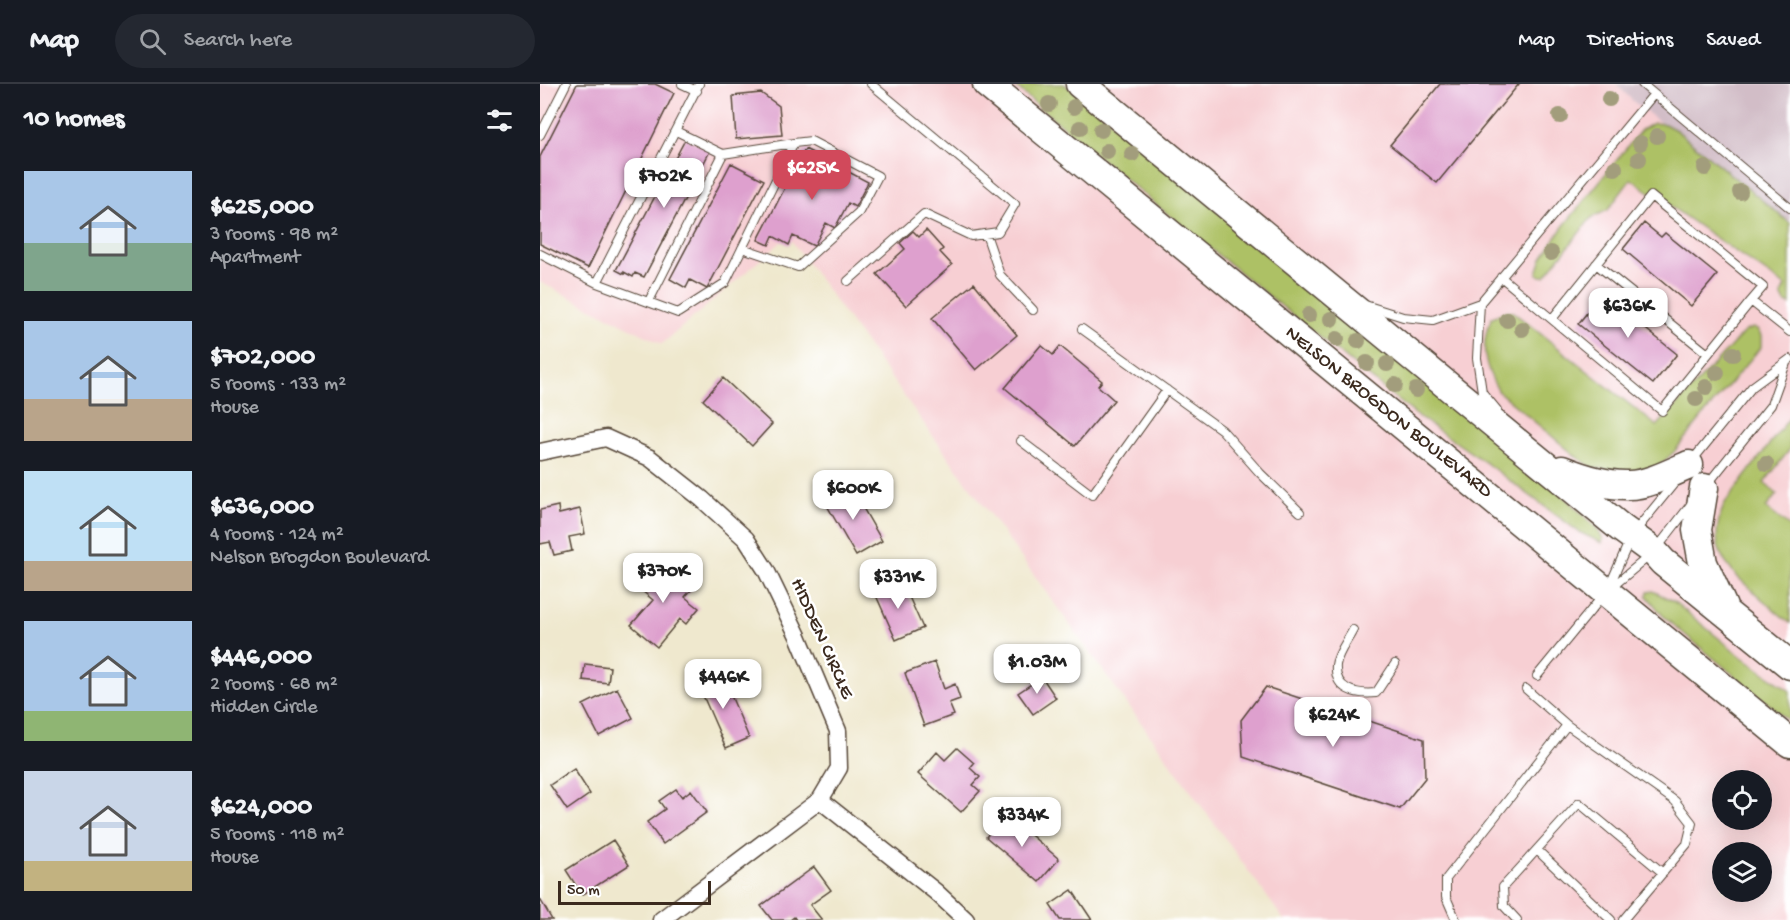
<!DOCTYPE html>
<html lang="en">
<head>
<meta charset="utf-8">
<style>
  :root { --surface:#171b24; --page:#242831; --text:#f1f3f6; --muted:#9ea1a6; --line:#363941; --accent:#d1495b }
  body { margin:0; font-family:"Gochi Hand",sans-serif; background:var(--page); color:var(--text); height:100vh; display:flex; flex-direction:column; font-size:22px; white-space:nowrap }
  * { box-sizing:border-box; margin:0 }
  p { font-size:20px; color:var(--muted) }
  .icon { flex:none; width:33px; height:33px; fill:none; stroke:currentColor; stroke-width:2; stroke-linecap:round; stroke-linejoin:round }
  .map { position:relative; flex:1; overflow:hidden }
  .panel { display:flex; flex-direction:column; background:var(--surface); width:540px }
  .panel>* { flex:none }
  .fabs { position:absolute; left:1172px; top:686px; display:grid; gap:12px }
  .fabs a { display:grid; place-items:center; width:60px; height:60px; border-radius:50%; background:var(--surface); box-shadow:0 6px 24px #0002; font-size:30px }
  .scale { position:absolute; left:18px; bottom:15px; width:153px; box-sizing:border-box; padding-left:6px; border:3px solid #3b2a1e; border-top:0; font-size:16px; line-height:21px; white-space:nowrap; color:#3b2a1e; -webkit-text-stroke:4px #fff; paint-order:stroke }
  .price { position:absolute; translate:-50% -51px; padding:0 14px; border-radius:12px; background:#fff; color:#222; font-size:20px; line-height:39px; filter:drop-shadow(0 2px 3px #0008) }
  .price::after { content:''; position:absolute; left:50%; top:36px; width:18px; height:14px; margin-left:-9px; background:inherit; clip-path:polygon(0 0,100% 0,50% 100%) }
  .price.on { background:var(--accent); color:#fff }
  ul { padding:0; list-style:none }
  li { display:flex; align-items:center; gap:18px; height:150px; padding:0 24px }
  li span { display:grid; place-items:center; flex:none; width:168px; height:120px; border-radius:0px; color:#555 }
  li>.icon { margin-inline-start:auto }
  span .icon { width:72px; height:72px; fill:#fffc; stroke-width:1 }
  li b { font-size:26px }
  h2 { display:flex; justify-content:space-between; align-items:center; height:72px; padding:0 24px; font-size:26px }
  header { display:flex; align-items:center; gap:36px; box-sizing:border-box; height:84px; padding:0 30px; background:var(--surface); border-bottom:2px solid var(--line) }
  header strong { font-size:28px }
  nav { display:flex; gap:33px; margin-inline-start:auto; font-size:21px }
  .search { width:420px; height:54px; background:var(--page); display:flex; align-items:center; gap:15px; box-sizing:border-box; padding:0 21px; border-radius:33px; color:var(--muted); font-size:22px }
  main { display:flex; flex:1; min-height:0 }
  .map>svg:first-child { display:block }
  .built { fill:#f7cfd3; fill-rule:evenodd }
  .industrial { fill:#d2bdc7 }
  .green { fill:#adc165; stroke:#747642; stroke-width:1.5 }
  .building { fill:#dea0ce }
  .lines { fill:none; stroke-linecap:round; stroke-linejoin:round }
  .lane-casing { stroke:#564638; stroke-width:10 }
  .street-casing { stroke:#564638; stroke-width:19 }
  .highway-casing { stroke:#564638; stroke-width:31 }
  .lane { stroke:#fff; stroke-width:8 }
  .street { stroke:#fff; stroke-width:16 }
  .highway { stroke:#fff; stroke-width:28 }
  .tree { fill:#a29d7b }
  .labels { text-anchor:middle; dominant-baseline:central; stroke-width:5; stroke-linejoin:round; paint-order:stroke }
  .street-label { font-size:20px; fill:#3b2a1e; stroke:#fff }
</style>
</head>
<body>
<header>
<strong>Map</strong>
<div class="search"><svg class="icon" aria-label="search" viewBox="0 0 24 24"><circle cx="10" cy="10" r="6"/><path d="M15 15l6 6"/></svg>Search here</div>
<nav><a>Map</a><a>Directions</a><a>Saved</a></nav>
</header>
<main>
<section class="panel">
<h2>10 homes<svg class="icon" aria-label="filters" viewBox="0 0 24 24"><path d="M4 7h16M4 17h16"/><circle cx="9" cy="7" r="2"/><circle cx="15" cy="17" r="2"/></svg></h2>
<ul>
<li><span style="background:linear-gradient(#a9c7e8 60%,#7fa58c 0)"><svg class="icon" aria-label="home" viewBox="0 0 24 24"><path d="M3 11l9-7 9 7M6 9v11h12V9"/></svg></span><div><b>$625,000</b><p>3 rooms · 98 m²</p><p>Apartment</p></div></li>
<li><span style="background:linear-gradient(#a9c7e8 65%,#b9a48a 0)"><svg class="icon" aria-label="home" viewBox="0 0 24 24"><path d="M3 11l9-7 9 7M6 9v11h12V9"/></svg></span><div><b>$702,000</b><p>5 rooms · 133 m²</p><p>House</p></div></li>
<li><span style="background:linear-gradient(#bfe0f5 75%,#b9a48a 0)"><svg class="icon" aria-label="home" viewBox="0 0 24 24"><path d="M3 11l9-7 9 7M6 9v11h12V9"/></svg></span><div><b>$636,000</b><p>4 rooms · 124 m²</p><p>Nelson Brogdon Boulevard</p></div></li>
<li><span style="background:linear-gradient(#a9c7e8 75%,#8fb573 0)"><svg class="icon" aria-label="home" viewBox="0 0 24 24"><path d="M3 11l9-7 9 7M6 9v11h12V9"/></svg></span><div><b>$446,000</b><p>2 rooms · 68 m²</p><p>Hidden Circle</p></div></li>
<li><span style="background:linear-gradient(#c9d6e8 75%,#c2b280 0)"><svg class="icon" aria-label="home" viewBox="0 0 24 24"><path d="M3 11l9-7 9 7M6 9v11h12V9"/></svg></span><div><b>$624,000</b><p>5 rooms · 118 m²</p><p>House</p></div></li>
</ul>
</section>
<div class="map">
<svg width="1250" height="836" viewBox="0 0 1250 836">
  <rect width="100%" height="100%" fill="#fff"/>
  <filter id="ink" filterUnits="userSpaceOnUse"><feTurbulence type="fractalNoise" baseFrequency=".0167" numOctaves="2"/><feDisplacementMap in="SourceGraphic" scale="12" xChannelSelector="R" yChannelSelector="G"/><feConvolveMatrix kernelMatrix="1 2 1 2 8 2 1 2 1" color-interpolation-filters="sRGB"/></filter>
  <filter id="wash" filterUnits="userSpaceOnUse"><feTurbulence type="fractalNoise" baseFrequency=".008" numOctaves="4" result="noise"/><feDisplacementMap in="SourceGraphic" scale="24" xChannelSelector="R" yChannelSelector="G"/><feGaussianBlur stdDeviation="1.35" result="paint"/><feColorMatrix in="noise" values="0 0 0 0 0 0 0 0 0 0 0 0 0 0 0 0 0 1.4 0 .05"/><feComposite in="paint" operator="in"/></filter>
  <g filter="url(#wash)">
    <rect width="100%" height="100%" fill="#efe8ce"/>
    <path class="built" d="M0,0H1076L1095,18L1250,140V836H744L248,152L122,260L0,198ZM1182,696H1221V735H1182ZM1182,768H1221V807H1182Z"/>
    <path class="industrial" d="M1076,0H1250V140L1094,18Z"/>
    <path class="green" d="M472,0H524L529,3L1019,408L1056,443L1063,455L1062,459L1039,448L946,379L875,330L614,119Z
      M1113,39L1125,40L1136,46L1250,139V221L1245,219L1241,211L1245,202L1091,95L1068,126L1051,134L1005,192H1000L997,189L1002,174L1022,144L1101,46Z
      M966,227L973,228L1117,342L1205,247L1213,244L1218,246L1221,252V263L1162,333L1134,368L1119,382L1104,389L1053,384L1038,374L959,308C944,283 939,260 952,233Z
      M1250,333V365L1224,399L1237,410L1226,424L1250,443V539C1238,529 1226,519 1214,508C1182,480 1166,461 1185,419Z
      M1113,507L1133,517L1202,573L1250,607V638L1124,533L1107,512L1108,508Z"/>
    <g id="blocks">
      <path class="building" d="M37,0H115L134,9L48,184L0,160V73Z
        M900,0H979L897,99L850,61Z
        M221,9L239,22L242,51L196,55L193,12Z
        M146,54L170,67L104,193L95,189L93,193L84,188V190L76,186Z
        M265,65L328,98L315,123L308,119L295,144L286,139L274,162L253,152L249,161L233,152L229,161L218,156Z
        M191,79L224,96L167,205L150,196L146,204L130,195Z
        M1104,139L1121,153L1125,149L1177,191L1151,222L1083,165Z
        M386,146L403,165L400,168L412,181L366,222L337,190L365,165L360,159L373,147L379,153Z
        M434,199L477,251L436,286L392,234Z
        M1062,210L1137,270L1113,300L1038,240Z
        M501,261L513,271L520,262L562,297L558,302L574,316L535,362L465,304Z
        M183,294L232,340L212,362L163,316Z
        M311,403L342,457L316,472L285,418Z
        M18,422L19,430L40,425L45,450L29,453L32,467L14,471L10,458L0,460V426Z
        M115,479L132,494L136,489L153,504L145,513L159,524L146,540L140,535L117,563L91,541L113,516L95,501Z
        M361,495L383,544L356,556L334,507Z
        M395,578L404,605L415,600L420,615L409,619L414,631L384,642L365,589Z
        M45,580L70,583L68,599L43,596Z
        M181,588L209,654L186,664L157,598Z
        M502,593L516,614L493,630L478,609Z
        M726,603L884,655L885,694L860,725L703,673L701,636Z
        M77,604L93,634L59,652L43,621Z
        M417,664L434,679L430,684L440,693L433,701L440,707L421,728L378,690L397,668L405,676Z
        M34,685L50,710L27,726L10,701Z
        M136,705L142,713L151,706L167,728L123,760L107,738L125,725L119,717Z
        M466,730L519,775L499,798L446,753Z
        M73,756L89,781L42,811L26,786Z
        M274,783L291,806L270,821L282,836H256L254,833L250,836H232L221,822Z
        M532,806L552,836H520L510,821Z
        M0,815L12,836H0Z"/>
    </g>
  </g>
  <g filter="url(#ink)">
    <use href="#blocks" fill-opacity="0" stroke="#564638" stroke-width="1.5"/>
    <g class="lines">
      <defs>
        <path id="lane" d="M142,0L157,7
          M159,0L57,199L138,229L185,199L254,59L271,57L338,92L319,128L258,183L202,164
          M1102,0L1250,124
          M136,47L183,70
          M0,51L26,0
          M446,150L460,191L493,226
          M0,170L57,199
          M1056,180L1168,270
          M961,193L1122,327L1211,217L1250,248
          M308,197L384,130L431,152L458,148L475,120L331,0
          M109,217L183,70L254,59
          M940,219L937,274L942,308L957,326
          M825,221L863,233L893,236L940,219L1114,10
          M1012,235L1111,112L1223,203L1211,217
          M542,245L682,346L720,389L760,428
          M481,357L552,411L627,306
          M1151,378L1212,303L1250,275
          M1166,402L1231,321L1246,279
          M1068,505L1092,451L1136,397
          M813,546C808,556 797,570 796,581C794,606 816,611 836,609L855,580
          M997,592L1066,508L1114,468L1152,419
          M1027,641L1135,717L1152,739L1147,760L1083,836
          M997,766L1071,836
          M916,836L906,813V795L1027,641L986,605
          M977,836L964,822L963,803L1039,719L1123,789"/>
        <path id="street" d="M0,368L66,354L110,374L162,415L206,455L226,486L258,552L298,647L299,684L280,716L121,836
          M280,716L396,808L426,836"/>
        <path id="highway" d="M447,0L1250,659
          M540,0L1081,444L1114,468L1123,478L1250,581
          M1022,386C1042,394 1063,401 1086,401C1105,402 1131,389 1149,381
          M1164,404L1157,446L1163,479L1183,523"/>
      </defs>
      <use href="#lane" class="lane-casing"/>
      <use href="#street" class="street-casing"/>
      <use href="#highway" class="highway-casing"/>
      <use href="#lane" class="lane"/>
      <use href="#street" class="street"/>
      <use href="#highway" class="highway"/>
    </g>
    <g class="tree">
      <circle cx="1069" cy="15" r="8"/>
      <circle cx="509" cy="20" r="8"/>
      <circle cx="534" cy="23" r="8"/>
      <circle cx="1020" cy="32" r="8"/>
      <circle cx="540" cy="44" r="8"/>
      <circle cx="561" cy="46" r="8"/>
      <circle cx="1117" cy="52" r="8"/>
      <circle cx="1100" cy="59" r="8"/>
      <circle cx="567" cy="67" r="8"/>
      <circle cx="592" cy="70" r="8"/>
      <circle cx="1099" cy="75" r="8"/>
      <circle cx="1075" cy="84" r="8"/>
      <circle cx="1165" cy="84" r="8"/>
      <circle cx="1200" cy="108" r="8"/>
      <circle cx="1011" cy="169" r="8"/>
      <circle cx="769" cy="231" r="8"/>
      <circle cx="791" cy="235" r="8"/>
      <circle cx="967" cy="236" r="8"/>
      <circle cx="982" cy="245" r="8"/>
      <circle cx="797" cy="255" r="8"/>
      <circle cx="818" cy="257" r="8"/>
      <circle cx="1193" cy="270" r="8"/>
      <circle cx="827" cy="279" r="8"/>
      <circle cx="847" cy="280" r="8"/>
      <circle cx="1177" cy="289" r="8"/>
      <circle cx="855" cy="301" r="8"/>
      <circle cx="1166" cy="303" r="8"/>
      <circle cx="876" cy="306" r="8"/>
      <circle cx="1156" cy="315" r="8"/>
      <circle cx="1226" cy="380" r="8"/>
    </g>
  </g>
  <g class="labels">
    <g class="street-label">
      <text transform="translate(848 329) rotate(39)">NELSON BROGDON BOULEVARD</text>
      <text transform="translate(281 555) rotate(66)">HIDDEN CIRCLE</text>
    </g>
  </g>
</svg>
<div class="fabs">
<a><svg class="icon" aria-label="locate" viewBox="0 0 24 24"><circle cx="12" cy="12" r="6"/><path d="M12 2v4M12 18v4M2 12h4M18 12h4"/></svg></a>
<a><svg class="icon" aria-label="layers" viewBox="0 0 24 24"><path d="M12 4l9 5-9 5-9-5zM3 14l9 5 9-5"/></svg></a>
</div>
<div class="scale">50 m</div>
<b class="price on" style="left:272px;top:117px">$625K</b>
<b class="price" style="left:124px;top:125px">$702K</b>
<b class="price" style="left:1088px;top:255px">$636K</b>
<b class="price" style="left:313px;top:437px">$600K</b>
<b class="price" style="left:123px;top:520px">$370K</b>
<b class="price" style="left:358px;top:526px">$331K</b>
<b class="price" style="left:497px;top:611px">$1.03M</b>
<b class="price" style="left:183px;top:626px">$446K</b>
<b class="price" style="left:793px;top:664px">$624K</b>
<b class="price" style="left:482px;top:764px">$334K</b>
</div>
</main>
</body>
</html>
